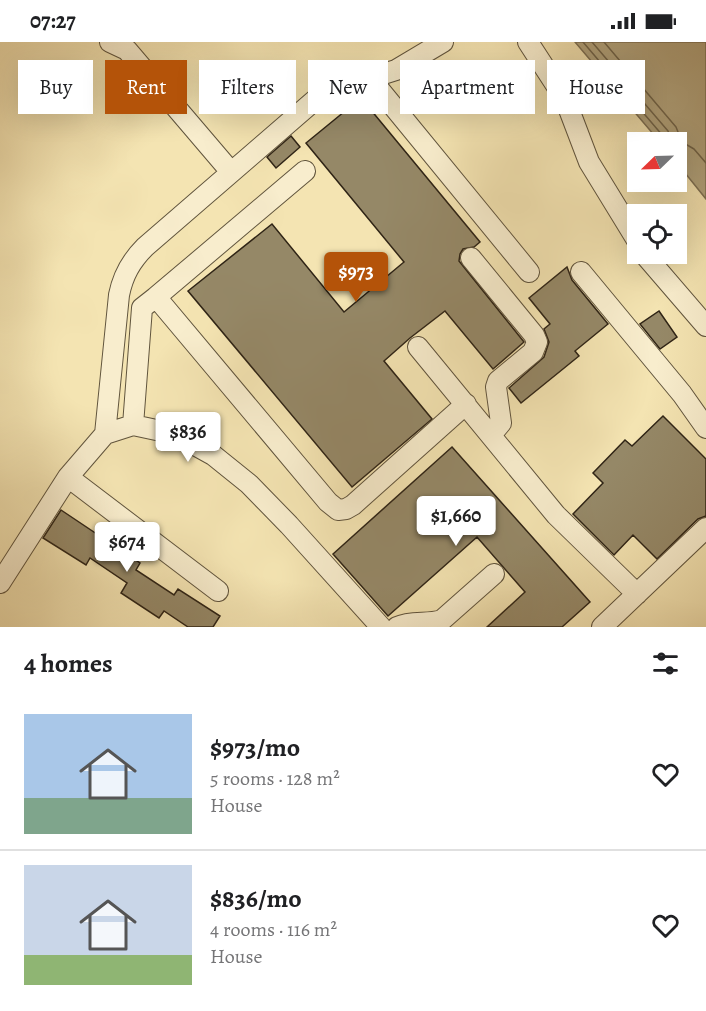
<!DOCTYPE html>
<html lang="en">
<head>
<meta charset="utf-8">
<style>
  :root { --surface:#fff; --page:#f6f6f6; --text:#202124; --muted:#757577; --line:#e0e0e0; --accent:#b45309 }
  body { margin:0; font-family:Alegreya,serif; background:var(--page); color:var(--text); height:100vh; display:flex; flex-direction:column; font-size:22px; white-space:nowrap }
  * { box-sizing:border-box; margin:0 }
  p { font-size:20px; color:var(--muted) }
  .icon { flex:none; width:33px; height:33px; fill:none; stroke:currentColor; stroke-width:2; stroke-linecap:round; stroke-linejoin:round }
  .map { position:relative; height:585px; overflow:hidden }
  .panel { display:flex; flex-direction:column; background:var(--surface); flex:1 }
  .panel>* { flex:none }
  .guide { position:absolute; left:18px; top:18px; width:670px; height:54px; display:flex; gap:12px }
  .needle { width:39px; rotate:247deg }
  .controls { position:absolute; left:627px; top:90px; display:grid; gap:12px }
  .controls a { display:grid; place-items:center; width:60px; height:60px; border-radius:0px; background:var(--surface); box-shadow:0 6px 24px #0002; font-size:30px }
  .price { position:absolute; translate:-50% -51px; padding:0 14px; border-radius:6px; background:#fff; color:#222; font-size:20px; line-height:39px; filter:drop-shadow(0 2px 3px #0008) }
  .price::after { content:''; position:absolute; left:50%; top:36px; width:18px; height:14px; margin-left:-9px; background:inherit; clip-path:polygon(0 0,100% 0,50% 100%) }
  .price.active { background:var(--accent); color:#fff }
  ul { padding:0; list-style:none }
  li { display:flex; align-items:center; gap:18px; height:150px; padding:0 24px }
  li+li { border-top:2px solid var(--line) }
  li span { display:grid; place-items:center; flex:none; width:168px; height:120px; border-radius:0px; color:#555 }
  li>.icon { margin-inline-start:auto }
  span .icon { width:72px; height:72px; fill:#fffc; stroke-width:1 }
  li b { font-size:26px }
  h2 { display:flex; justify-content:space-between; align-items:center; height:72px; padding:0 24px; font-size:26px }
  .tag { padding:0 21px; border-radius:0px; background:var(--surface); box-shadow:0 6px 24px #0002; font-size:21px; line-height:54px }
  .tag.active { background:var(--accent); color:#fff }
  .status { display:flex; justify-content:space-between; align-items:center; height:42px; padding:0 30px; background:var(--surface); direction:ltr }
  .status svg { height:16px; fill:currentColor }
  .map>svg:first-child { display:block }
  .water { fill:#b1a37d; stroke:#7d7054; stroke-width:1.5 }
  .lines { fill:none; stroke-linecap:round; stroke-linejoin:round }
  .shore { stroke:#70644a; stroke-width:1.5 }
  .building { fill:#958867; stroke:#2f2416; stroke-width:1.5 }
  .minor-casing { stroke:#60543d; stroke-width:22 }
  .minor { stroke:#f8edcd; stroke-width:20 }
</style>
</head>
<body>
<div class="status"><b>07:27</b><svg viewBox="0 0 49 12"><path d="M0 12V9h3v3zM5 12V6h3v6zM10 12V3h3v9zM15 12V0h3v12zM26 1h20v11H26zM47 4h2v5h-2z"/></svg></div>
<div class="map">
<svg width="706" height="585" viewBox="0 0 706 585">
  <rect width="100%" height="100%" fill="#f4e4b2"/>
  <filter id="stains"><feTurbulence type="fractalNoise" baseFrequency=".00333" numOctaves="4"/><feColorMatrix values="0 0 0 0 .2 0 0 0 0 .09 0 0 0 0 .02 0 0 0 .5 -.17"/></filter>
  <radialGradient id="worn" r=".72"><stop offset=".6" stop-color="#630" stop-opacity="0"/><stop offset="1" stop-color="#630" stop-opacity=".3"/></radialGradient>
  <path class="water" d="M575,0H706V157L677,121L676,100H660Z"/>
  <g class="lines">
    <path class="shore" d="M583,0L663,94L664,100
      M592,0L668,89L672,100
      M604,0L676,85L682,100L694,107L706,121"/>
  </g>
  <path class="building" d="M361,56L480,200L474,205L463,207L460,212L459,219L524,300L493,327L445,269L410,296L384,319L432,377L352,445L188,249L272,182L344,270L404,220L306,101Z
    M291,94L300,105L276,126L267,115Z
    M567,225L572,238L608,282L575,309L579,314L521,361L509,346L544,315L549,300L544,287L550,282L529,256Z
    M659,269L677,295L660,307L640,282Z
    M663,374L706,417V474L698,477L657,517L633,493L614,513L573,472L603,441L593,431L625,398L632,404Z
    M452,405L590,560L562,585H487L525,550L477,495L388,574L333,512Z
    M61,468L140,521L136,528L174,553L178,547L220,574L213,585H188L164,569L159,576L121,551L127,541L90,516L86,523L43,496Z"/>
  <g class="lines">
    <defs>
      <path id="minor" d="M110,0L127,8L231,130
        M528,0L565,57L589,120L638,200
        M370,36L529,230
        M644,212L706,284
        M471,216L534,293L537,300L533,310L498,339L496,345L501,381L491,393
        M581,230L682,352L706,386
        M156,255L305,129
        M418,305L556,473L637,552
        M133,383L142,266L156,255L328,460L338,468L346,467L353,463L466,362
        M105,392L119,253C123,233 131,219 145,205L323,51L396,28L443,0
        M68,435L218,549
        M0,541L68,435L105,392L133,383L175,392L213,413L249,442L289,483L381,585
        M397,585C412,578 428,583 442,578L494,532
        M602,585L706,486"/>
    </defs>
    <use href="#minor" class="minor-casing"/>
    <use href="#minor" class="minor"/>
  </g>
  <rect width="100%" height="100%" filter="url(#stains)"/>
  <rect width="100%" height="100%" fill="url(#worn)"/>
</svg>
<div class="controls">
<a><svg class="needle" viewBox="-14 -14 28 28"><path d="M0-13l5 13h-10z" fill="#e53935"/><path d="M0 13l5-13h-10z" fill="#757577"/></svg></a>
<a><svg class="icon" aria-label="locate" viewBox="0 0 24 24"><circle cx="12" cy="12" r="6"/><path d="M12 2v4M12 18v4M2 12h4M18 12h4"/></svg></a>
</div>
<b class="price active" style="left:356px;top:261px">$973</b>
<b class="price" style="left:188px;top:421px">$836</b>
<b class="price" style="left:456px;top:505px">$1,660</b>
<b class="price" style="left:127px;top:531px">$674</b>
<div class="guide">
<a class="tag">Buy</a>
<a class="tag active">Rent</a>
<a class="tag">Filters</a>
<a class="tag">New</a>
<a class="tag">Apartment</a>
<a class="tag">House</a>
</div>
</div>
<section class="panel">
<h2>4 homes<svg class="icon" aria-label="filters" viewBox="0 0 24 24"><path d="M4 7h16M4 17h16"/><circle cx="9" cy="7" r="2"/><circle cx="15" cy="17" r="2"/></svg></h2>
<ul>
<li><span style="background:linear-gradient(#a9c7e8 70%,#7fa58c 0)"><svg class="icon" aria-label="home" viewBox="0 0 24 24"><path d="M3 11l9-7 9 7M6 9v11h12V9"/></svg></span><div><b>$973/mo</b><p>5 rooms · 128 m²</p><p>House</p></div><svg class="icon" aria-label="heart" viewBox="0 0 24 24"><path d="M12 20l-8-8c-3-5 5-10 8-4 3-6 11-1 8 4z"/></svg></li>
<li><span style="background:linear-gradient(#c9d6e8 75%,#8fb573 0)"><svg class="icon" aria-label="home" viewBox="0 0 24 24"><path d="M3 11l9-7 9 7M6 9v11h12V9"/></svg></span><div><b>$836/mo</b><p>4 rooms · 116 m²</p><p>House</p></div><svg class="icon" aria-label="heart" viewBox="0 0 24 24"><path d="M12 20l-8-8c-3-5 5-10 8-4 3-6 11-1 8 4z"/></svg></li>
</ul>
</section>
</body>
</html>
